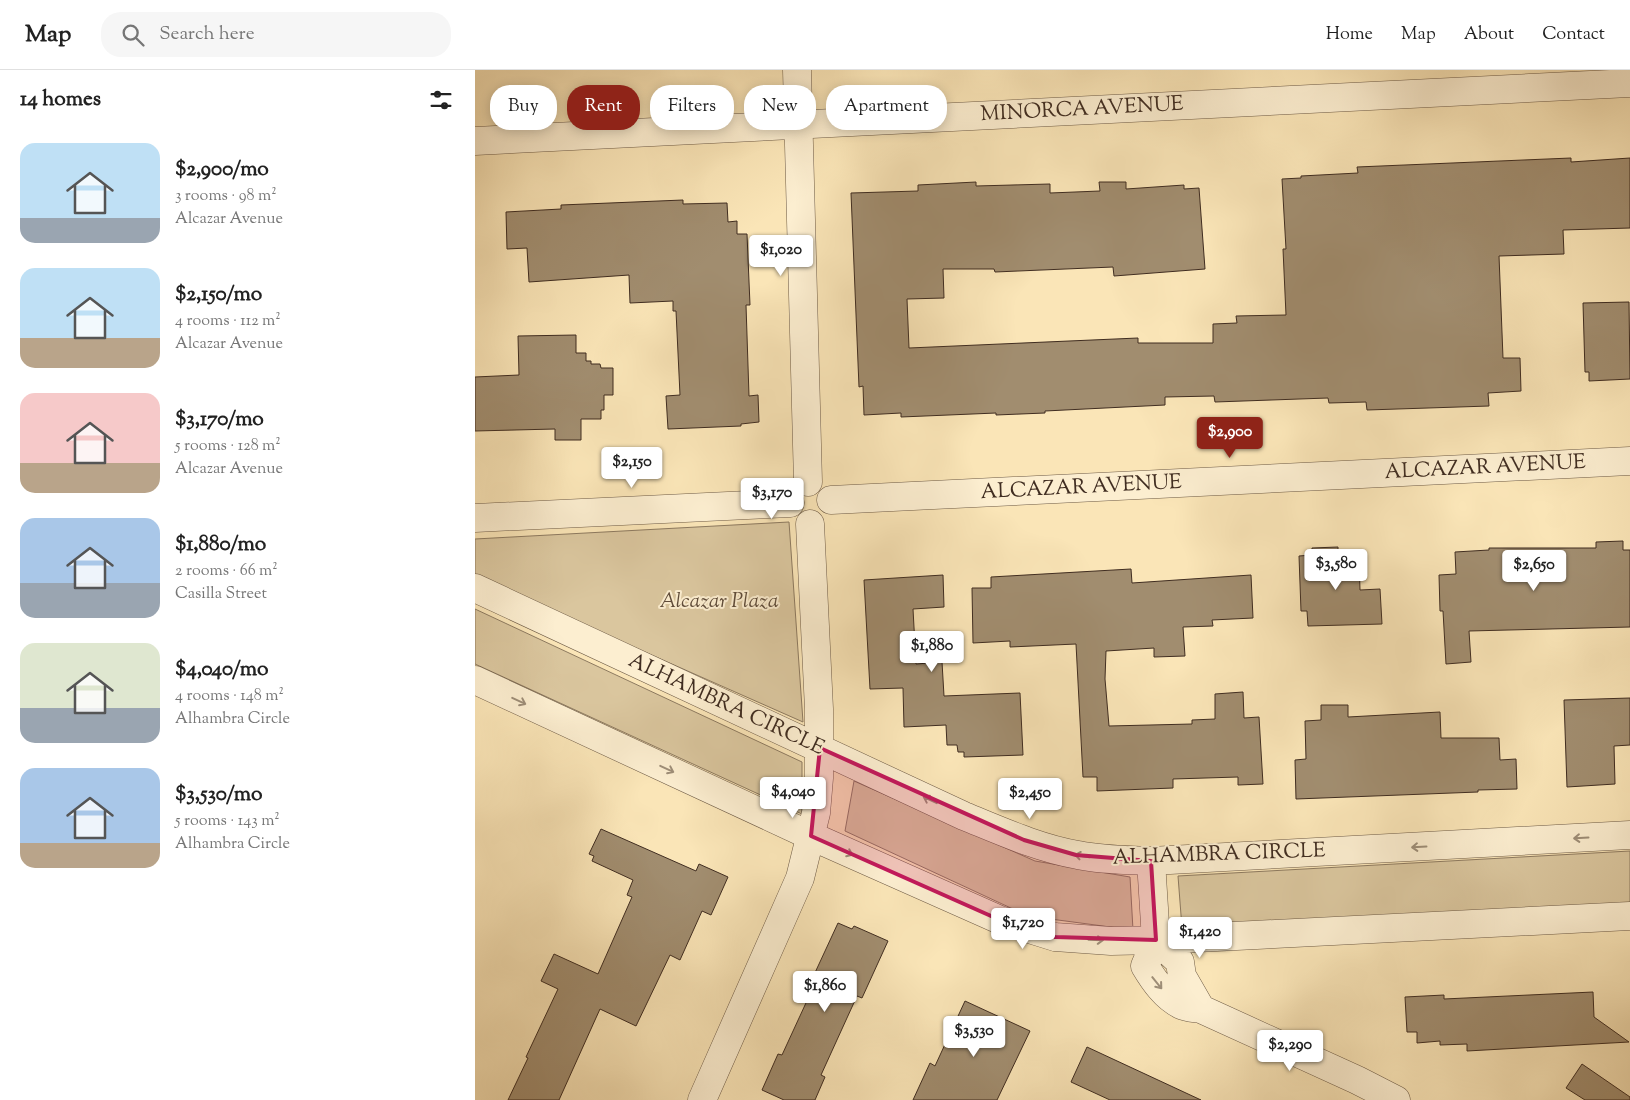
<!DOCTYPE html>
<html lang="en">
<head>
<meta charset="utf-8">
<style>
  :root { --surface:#fff; --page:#f6f6f6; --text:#222; --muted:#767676; --line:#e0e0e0; --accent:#8f2418 }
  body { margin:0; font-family:"Sorts Mill Goudy",serif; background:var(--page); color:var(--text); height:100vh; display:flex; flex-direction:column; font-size:19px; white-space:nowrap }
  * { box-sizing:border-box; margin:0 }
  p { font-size:16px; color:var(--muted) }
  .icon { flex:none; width:28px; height:28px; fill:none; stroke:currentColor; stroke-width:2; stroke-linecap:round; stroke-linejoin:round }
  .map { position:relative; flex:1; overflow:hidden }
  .panel { display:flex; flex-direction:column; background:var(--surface); width:475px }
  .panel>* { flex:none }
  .hud { position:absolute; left:15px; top:15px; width:475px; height:45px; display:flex; gap:10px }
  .price { position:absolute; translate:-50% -42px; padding:0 11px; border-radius:5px; background:#fff; color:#222; font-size:16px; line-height:32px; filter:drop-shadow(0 1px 2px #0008) }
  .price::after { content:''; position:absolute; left:50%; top:30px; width:15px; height:11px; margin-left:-8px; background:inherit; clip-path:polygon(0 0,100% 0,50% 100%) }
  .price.current { background:var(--accent); color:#fff }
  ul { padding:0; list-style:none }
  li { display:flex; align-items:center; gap:15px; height:125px; padding:0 20px }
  li span { display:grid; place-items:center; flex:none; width:140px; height:100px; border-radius:15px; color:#555 }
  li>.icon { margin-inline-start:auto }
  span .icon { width:60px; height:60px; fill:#fffc; stroke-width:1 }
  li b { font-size:21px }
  h2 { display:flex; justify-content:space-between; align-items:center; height:60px; padding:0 20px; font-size:21px }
  .tag { padding:0 18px; border-radius:20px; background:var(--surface); box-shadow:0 2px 12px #0003; font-size:18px; line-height:45px }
  .tag.current { background:var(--accent); color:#fff }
  header { display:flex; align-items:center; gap:30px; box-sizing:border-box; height:70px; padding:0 25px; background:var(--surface); border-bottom:1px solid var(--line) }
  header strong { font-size:24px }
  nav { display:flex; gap:28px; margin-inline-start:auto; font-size:18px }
  .search { width:350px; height:45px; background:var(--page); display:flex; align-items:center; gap:12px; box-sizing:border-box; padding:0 18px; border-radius:20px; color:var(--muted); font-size:19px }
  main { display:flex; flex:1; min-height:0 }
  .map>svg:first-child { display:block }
  .green { fill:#dac69e; stroke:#8d7a60 }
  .building { fill:#a18d6f; stroke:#402d21 }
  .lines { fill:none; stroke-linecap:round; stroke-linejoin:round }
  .minor-casing { stroke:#6e5b46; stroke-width:29 }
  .minor { stroke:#fceed0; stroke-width:28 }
  .oneway { stroke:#9e8e78 }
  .marked { fill:#c2185b; fill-opacity:0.2; stroke:#c2185b; stroke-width:4; stroke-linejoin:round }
  .labels { text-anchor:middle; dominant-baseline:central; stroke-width:4; stroke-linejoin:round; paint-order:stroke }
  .street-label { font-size:21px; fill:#402d21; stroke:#fceed0 }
  .park-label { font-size:21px; font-style:italic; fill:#5f4c3a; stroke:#fceed0 }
</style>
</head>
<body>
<header>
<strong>Map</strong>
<div class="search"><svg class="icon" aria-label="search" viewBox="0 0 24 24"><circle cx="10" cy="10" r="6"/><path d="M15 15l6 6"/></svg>Search here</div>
<nav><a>Home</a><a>Map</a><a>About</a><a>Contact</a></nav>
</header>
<main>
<section class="panel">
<h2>14 homes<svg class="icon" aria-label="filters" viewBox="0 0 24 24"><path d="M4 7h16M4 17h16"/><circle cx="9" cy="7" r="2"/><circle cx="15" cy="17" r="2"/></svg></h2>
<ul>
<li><span style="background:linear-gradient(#bfe0f5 75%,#9aa5b1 0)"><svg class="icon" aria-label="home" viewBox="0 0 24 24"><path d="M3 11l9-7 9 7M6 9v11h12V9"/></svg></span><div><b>$2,900/mo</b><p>3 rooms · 98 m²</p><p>Alcazar Avenue</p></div></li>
<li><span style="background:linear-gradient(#bfe0f5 70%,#b9a48a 0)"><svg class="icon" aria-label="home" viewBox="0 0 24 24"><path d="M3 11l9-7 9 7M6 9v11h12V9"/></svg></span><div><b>$2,150/mo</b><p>4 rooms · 112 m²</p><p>Alcazar Avenue</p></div></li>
<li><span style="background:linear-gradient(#f6c9c9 70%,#b9a48a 0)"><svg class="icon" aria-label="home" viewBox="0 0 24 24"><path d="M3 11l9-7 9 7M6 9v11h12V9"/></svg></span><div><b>$3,170/mo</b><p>5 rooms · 128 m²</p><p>Alcazar Avenue</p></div></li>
<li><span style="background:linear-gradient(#a9c7e8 65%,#9aa5b1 0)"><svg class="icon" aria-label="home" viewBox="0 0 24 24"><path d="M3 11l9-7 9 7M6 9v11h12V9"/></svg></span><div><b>$1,880/mo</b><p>2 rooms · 66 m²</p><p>Casilla Street</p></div></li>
<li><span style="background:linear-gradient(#dfe7d0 65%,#9aa5b1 0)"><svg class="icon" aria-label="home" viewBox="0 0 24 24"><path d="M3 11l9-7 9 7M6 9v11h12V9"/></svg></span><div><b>$4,040/mo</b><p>4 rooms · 148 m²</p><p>Alhambra Circle</p></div></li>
<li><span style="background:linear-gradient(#a9c7e8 75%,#b9a48a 0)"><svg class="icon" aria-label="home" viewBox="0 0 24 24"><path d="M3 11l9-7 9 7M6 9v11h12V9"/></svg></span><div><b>$3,530/mo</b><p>5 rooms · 143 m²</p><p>Alhambra Circle</p></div></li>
</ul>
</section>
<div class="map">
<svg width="1155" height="1030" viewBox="0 0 1155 1030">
  <rect width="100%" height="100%" fill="#fae5b7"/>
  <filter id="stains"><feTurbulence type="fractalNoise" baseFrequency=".004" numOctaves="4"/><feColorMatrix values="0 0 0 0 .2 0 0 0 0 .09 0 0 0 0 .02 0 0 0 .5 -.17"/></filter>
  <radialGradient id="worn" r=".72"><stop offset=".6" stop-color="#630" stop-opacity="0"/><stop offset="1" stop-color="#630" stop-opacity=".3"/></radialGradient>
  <path class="green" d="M314,452L328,652L0,507V469Z
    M0,539L327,692V744L0,594Z
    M379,711L560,791L655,807L658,860L553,846L370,761Z
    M1155,781V833L707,858L703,806Z"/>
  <path class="building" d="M1096,88V92L1155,88V158L1088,160L1089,184L1024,186L1028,288H1045L1046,321L1013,323L1014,336L892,340L891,332L854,333L853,328L740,332L739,326L690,327V335L570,341V343L521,345V343L426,347V343L389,345L388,316L384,317L376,123L443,121V115L501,112V116L575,114V123L625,121L624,112H651V119L709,115V119L724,118L730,199L639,206L638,197L520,202L519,199H468L469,228L432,229L434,278L663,268V273H738V254L762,253L761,246L811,245L808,179H811L807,109L826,108V106L883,103L882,97Z
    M208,130V134L252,133L253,152L262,151V164H272L275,235H271L274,326L283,325L284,352L266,354V356L193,359L191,326L205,325L201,241H198V231L155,233L154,205L54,212L52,178L32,179L31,142L86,139V135Z
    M1154,232L1155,309L1114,311V302H1110L1108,233Z
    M101,265V283H111V291H116V294H125L126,298H138V325H129V340H126V349H106V370H80V359L0,361V307L44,305L43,266Z
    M1148,471V480H1155V557L994,561L996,592L971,594L968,541H965L964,505L981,504L980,482L1014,480V478H1121V472Z
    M863,477V487H884L885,520L905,519L907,554L833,556L832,541H826L824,486L837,485V478Z
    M656,499L657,513L776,505L778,548L737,550L738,556L708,557L710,586L679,587V578L631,581L630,609L634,656L717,654V650L740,649V624L768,622L769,648L784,647L788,714L763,715V707L698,709V718L622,721V707H608L601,574L535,577V571L498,573L497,518H516V507Z
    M468,505L469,537L438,539L441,594L467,592L469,626L545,623L548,685L489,687V682H483L482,675H472L471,655L429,657L428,618L395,619L389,510Z
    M1155,628V675L1139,676L1140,714L1092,717L1089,630Z
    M846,635H873V647L965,642L966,668H1024L1025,690L1041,689L1042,719L1003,720V722L821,729L820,690L831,689L830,651L846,650Z
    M126,759L221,801L224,794L253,807L236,845L227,841L205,890L195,885L161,956L125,939L84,1030H33L53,988L51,987L83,919L66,911L79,884L123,904L157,827L152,825L158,810L117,791L119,786L114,784Z
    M363,853L377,859L379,856L413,871L387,928L382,926L346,1005L350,1007L340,1030H309L287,1020L303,984L307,985L342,909L338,907Z
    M1118,922L1119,947L1154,972L992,981V974L965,975V971L942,973V962H932L930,927L969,925V929Z
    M490,931L555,961L522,1030H438L455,993L460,996Z
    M612,977L726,1030H635L596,1012Z
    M1107,994L1155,1027V1030H1110L1091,1018Z"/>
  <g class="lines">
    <defs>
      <path id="minor" d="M322,0L333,412
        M0,71L1155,13
        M356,430L1155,391
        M0,448L315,433
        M0,518L489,746C526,761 563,778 603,785C627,790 652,790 676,791L1155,765
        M0,610L336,766L525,850L580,867L636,871L681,870L1155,846
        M676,791L681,870L670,896C679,911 690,927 706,935C712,938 720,938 726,939L882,1010L921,1030
        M681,870L705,892L707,906L726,939
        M227,1030L325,808L341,743L344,708V639L335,454"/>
    </defs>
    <use href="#minor" class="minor-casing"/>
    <use href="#minor" class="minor"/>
  </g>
  <defs><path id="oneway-shaft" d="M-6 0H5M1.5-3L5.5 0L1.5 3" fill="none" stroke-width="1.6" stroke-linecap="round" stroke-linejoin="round" transform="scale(1.25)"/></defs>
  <g class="oneway">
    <use href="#oneway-shaft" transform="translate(44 631) rotate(25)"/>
    <use href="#oneway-shaft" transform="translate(192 699) rotate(25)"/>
    <use href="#oneway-shaft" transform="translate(455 730) rotate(-155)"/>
    <use href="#oneway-shaft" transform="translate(1106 768) rotate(177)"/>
    <use href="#oneway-shaft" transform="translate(944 777) rotate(177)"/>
    <use href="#oneway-shaft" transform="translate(371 782) rotate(24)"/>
    <use href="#oneway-shaft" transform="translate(607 786) rotate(-170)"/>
    <use href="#oneway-shaft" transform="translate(621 870) rotate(2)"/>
    <use href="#oneway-shaft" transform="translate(682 913) rotate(51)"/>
  </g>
  <path class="marked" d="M345,678L549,770L601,785L676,791L681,870L580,867L525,850L336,766Z"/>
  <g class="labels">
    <g class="street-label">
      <text transform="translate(607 40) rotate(-3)">MINORCA AVENUE</text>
      <text transform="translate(1010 398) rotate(-3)">ALCAZAR AVENUE</text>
      <text transform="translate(606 418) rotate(-3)">ALCAZAR AVENUE</text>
      <text transform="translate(251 635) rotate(25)">ALHAMBRA CIRCLE</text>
      <text transform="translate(744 785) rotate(-2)">ALHAMBRA CIRCLE</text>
    </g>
    <g class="park-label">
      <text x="244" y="532">Alcazar Plaza</text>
    </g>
  </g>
  <rect width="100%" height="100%" filter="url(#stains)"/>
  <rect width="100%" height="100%" fill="url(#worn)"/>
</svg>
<b class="price" style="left:306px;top:207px">$1,020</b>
<b class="price current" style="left:755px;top:389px">$2,900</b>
<b class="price" style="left:157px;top:419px">$2,150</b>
<b class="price" style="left:297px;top:450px">$3,170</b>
<b class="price" style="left:861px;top:521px">$3,580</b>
<b class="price" style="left:1059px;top:522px">$2,650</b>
<b class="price" style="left:457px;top:603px">$1,880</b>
<b class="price" style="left:318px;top:749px">$4,040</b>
<b class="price" style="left:555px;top:750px">$2,450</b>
<b class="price" style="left:548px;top:880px">$1,720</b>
<b class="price" style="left:725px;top:889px">$1,420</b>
<b class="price" style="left:350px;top:943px">$1,860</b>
<b class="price" style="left:499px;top:988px">$3,530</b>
<b class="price" style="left:815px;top:1002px">$2,290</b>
<div class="hud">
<a class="tag">Buy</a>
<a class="tag current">Rent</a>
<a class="tag">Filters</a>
<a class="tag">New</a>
<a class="tag">Apartment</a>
</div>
</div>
</main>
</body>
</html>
